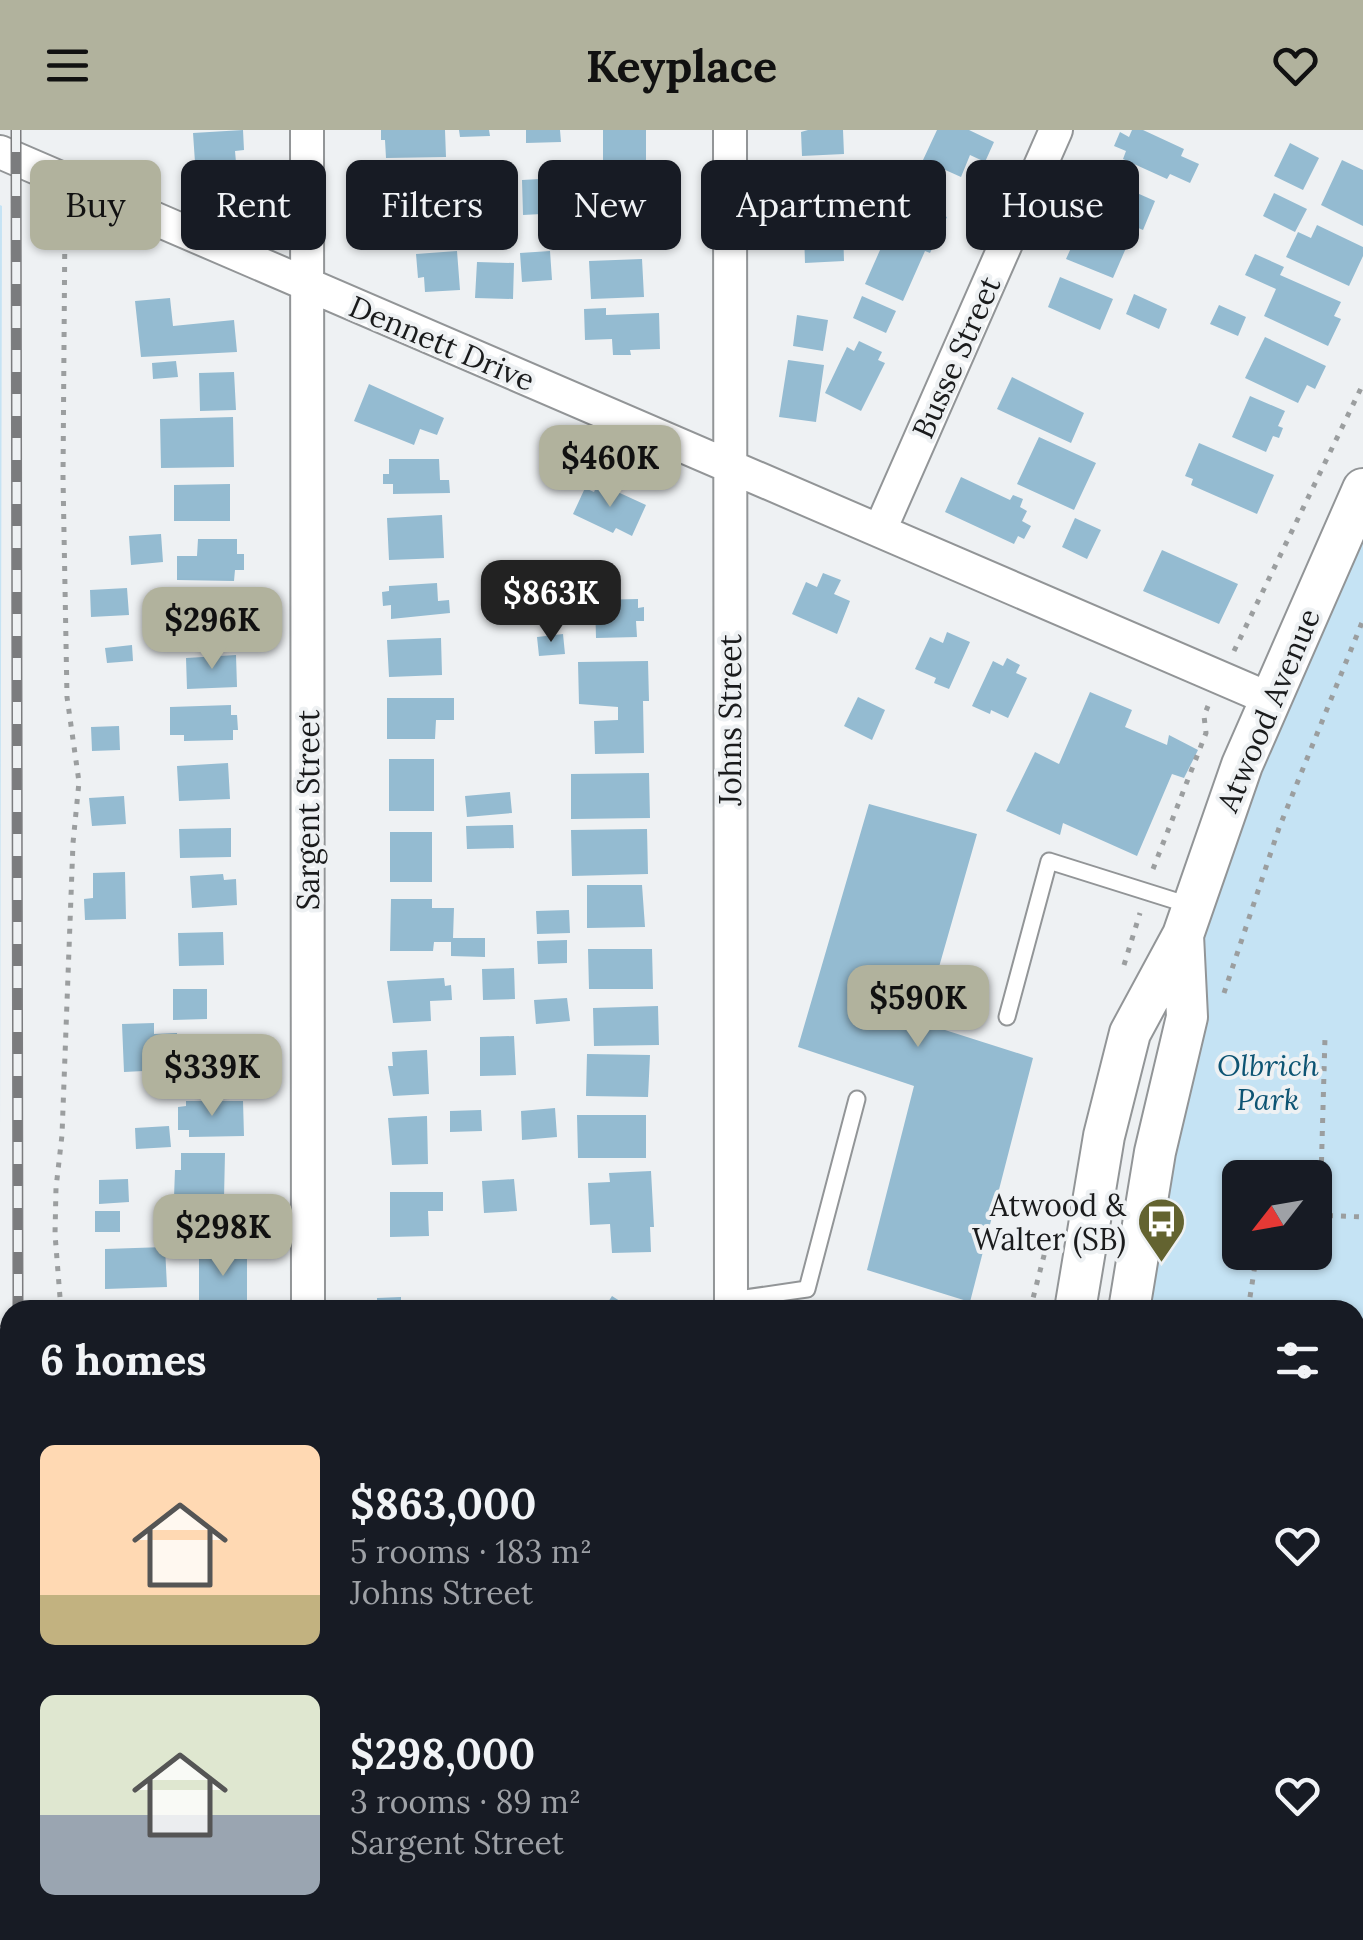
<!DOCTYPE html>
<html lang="en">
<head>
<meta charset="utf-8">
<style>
  :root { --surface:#171b24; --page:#20242c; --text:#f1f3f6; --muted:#9ea1a6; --accent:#b1b29d }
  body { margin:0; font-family:Lora,serif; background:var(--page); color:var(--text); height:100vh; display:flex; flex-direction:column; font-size:38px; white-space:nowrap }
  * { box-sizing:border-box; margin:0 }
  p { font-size:32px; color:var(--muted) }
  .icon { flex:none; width:55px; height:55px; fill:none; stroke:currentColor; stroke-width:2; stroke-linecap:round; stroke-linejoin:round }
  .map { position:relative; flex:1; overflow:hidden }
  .drawer { position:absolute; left:0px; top:1170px; width:1365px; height:640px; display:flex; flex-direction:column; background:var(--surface); border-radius:30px 30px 0 0; box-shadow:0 2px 8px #0004 }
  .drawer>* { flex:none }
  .guide { position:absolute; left:30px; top:30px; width:1305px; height:90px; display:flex; gap:20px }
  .needle { width:65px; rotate:239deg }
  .tools { position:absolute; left:1222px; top:1030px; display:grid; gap:20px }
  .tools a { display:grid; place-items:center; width:110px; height:110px; border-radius:15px; background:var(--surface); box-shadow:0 2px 8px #0004; font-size:50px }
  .price { position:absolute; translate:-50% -85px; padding:0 22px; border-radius:20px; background:var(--accent); color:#111; font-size:32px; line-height:65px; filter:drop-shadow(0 2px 5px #0008) }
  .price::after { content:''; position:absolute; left:50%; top:60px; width:30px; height:22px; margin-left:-15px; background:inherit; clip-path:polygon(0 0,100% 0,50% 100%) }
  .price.current { background:#222; color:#fff }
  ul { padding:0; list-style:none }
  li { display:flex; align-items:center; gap:30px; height:250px; padding:0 40px }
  li span { display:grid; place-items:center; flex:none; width:280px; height:200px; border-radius:15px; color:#555 }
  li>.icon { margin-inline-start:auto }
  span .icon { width:120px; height:120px; fill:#fffc; stroke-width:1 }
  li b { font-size:42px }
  h2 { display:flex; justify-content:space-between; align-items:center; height:120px; padding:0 40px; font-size:42px }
  .tag { padding:0 35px; border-radius:15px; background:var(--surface); box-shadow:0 2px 8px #0004; font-size:35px; line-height:90px }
  .tag.current { background:var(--accent); color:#111 }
  header { display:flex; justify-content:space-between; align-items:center; height:130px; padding:0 40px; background:var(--accent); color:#111; font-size:45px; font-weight:800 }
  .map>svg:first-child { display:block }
  .green { fill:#c5e3f4; fill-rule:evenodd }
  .building { fill:#94bbd1 }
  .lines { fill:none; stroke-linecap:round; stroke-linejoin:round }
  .service-casing { stroke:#929597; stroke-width:19 }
  .minor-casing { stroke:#929597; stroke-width:36 }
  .tertiary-casing { stroke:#929597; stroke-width:44 }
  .path { stroke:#9b9e9f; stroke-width:5; stroke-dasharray:5 8; stroke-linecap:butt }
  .service { stroke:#fff; stroke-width:15 }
  .minor { stroke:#fff; stroke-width:32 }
  .tertiary { stroke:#fff; stroke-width:40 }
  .rail-casing { stroke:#7b7c7e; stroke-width:11 }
  .rail { stroke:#eef1f3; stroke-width:8; stroke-dasharray:22; stroke-linecap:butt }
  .labels { text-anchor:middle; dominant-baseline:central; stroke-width:8; stroke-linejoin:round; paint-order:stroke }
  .street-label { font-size:30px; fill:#1a1b1c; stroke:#eef1f3 }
  .park-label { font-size:30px; font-style:italic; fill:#0d5473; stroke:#eef1f3 }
  .poi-label { font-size:30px; fill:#1a1b1c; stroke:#eef1f3; text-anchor:end }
</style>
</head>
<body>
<header><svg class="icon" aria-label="menu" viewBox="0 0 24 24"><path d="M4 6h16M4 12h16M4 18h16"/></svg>Keyplace<svg class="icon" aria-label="heart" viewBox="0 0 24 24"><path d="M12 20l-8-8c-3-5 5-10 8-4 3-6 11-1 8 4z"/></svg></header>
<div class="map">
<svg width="1363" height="1810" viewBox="0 0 1363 1810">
  <rect width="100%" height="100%" fill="#eef1f3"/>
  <path class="green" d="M0,75L2,76L0,1008Z
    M1363,359V1810H43V1800H1355V1180H1135L1183,805ZM1240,1048H1315V1122H1240Z"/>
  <path class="building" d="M243,0L244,20L235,21L238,55L221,57L220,45L196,47L193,3Z
    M381,0H445L446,27L386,28L385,10H381Z
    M459,0H489L490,6L460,7Z
    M526,0H560L561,12L526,13Z
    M603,0H646V43H603Z
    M808,0H843L844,24L802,26L801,2Z
    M937,0H969L994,12L985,32L970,25L961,47L923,30Z
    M1132,0H1143L1184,19L1181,26L1199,34L1190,53L1170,44L1167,49L1123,29L1126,21L1114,16L1120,2L1129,7Z
    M1290,13L1319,28L1303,60L1274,46Z
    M1342,30L1363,40V96L1321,75Z
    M493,37L495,59L464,61L462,39Z
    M558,48L560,83L523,85L522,50Z
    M439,49L440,76L433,77V98L389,99V86L382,87V68H388V50Z
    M851,51L852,97H843L844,131L805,133L803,70H808L807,53Z
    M1112,52L1155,71L1143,100L1099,81Z
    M641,56L645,110L604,113L600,59Z
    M1274,63L1307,79L1295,102L1263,86Z
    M903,68L947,87L930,123L925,121L903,171L865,154Z
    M1317,95L1363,117V126L1349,156L1286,127L1298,102L1311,108Z
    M1080,98L1126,118L1113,148L1066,129Z
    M457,121L460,160L425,162L424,147L418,148L416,124Z
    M550,121L552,150L522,152L520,123Z
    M1255,124L1284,137L1280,145L1341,172L1334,186L1341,189L1328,216L1264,186L1276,159L1245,145Z
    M642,129L644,167L591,169L589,131Z
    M477,132L514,133L513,169L475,168Z
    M1060,147L1113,169L1100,200L1048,177Z
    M1134,164L1167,179L1159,199L1126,184Z
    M862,166L896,181L886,203L853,188Z
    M170,168L173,196L234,190L237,222L141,227L135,171Z
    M1219,175L1246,187L1238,206L1210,194Z
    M606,178V185L659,183L660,219L630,220L631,225H613L612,209L585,210L584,179Z
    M797,185L828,190L823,221L793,216Z
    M1265,207L1326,236L1315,259L1307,255L1298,273L1245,248Z
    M859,211L882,222L878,230L885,233L861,281L825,263L847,217L854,221Z
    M788,230L824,235L816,292L779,287Z
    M176,231L178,247L153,249L152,233Z
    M234,242L236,280L200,281L199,243Z
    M1012,247L1084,283L1071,313L997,279Z
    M369,254L444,288L437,305L420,299L414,315L354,291Z
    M1250,266L1285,281L1278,296L1283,298L1279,308L1273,306L1266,322L1232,307Z
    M233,287L234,337L161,338L160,289Z
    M1039,307L1096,333L1074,380L1017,354Z
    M1199,313L1274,345L1257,384L1191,355L1193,349L1185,346Z
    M389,329H439L440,350H449L450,363L393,364V354H383V344H389Z
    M961,347L1010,370L1013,365L1023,369L1020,377L1027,381L1022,391L1031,396L1024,409L1018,406L1014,414L945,382Z
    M598,353L646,375L632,406L616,398L613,403L573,384L585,358L594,362Z
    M230,354V391H174V355Z
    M442,385L444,428L389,430L387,388Z
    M1075,388L1101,400L1087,429L1062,417Z
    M161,404L163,432L131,435L129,406Z
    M198,409H237V424H244V440H235L234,451L177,450V426H197Z
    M1162,420L1238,454L1219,494L1143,461Z
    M823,443L841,450L834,464L850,471L837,504L792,484L806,452L817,457Z
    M437,453L438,471L449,470L450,483L391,489V475L383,476L382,462L389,461V456Z
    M127,458L129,485L91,487L90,460Z
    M233,468V505H171V469Z
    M638,469V478L644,477V491H636L637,507L596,508L595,470Z
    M947,502L970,512L949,559L934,553L936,548L915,539L930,507L943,513Z
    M563,504L565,524L539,526L537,507Z
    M441,508L442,545L389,547L387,510Z
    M132,515L133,531L107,533L105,518Z
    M236,525L237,557L187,559L186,528Z
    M1007,528L1020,535L1016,543L1027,548L1008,588L991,580L990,584L972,576L993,531L1003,536Z
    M648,531L649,571H643L644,623L595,624L594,591L618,590V577L579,574L578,532Z
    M1090,562L1132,580L1125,597L1167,615L1169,605L1198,620L1184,648L1172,644L1137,726L1063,693L1060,705L1006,681L1035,622L1059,634Z
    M858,567L885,580L872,610L844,596Z
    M387,568H454V590H436L435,609H387Z
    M231,575V585H237L238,600H233V610L184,611V605H170V577Z
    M119,596L120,620L92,621L91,597Z
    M389,629H434V681H389Z
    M228,633L230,669L179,671L177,636Z
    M649,643L650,688L571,689V644Z
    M510,662L512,683L467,687L465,666Z
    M124,666L126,694L92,696L89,668Z
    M869,674L977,704L923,893L1033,928L970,1172L867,1140L914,956L798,917Z
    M513,695L514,718L467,719L466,696Z
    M231,698V727L180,728L179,699Z
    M647,699L648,744L572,746L571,700Z
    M390,702H432V752H390Z
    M125,742L126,789L85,790L84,769L93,768V743Z
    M223,744L224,750L236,749L237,775L192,778L190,746Z
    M587,755H642L645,797L587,798Z
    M391,769H432V778H454L453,808H485V827L451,826V812H434L433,821H390Z
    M569,780L570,803L537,804L536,781Z
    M223,802L224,835L179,836L178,803Z
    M567,810V833L538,834L537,811Z
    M588,819H652L653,859H589Z
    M514,838L515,869L483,870L482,839Z
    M444,848L445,856L451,855L452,870L430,871L431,891L393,893L387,851Z
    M173,859H207V889L173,890Z
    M567,868L570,891L536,894L534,870Z
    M658,876L659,915L594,916L593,878Z
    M154,893V904L177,903L178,929H162L163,940L124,942L122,894Z
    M514,906L516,945L480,946V907Z
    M427,920L429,964L393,966L388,936H393L392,922Z
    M587,924L650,925L648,967L586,966Z
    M186,971H243L244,1006L189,1007V1000H178V977L186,976Z
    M555,978L557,1007L522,1010L521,981Z
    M481,980L482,1001L450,1002V981Z
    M577,985H646V1028H578Z
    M427,986L428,1034L392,1035L388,988Z
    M169,996L171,1017L136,1019L135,998Z
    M181,1023H225L224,1068L174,1067L175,1040H181Z
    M651,1041L654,1097H650L651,1122L612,1123L610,1094L590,1095L588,1053L610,1052L609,1043Z
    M128,1049L129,1072L99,1074V1050Z
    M514,1049L517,1081L484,1083L482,1051Z
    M390,1062H443V1081H428L429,1106L390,1107Z
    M95,1081H120V1102H95Z
    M165,1117L167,1157L105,1159V1119Z
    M247,1118V1180H199V1119Z
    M612,1166L634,1180H603Z
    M401,1167V1180H377V1168Z"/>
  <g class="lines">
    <defs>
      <path id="service" d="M1007,887L1049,731L1192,776
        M731,1170L807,1159L857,969"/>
      <path id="minor" d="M307,0L308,1180
        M730,0L731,1180
        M0,22L1270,569
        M880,400L1056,0"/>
      <path id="tertiary" d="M1075,1180L1104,1006L1130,903L1183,805L1242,635L1363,359
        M1129,1180L1155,1022L1187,887L1183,805
        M0,1217L10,1218
        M1098,1800L1099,1810
        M1136,1800L1137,1810"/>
    </defs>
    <use href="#service" class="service-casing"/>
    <use href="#minor" class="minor-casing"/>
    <use href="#tertiary" class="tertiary-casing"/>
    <path class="path" d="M1234,521L1363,254
      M1153,739L1206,603L1204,586L1208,576
      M1124,835L1140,783
      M1224,863L1279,698L1363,490
      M1320,1084L1325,907
      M1315,1085L1363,1087
      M61,1180L55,1104L56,1058L62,1005L73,713L79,652L67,567L63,347L65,85
      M1030,1180L1049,1106
      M1248,1180L1257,1122
      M67,1800V1810
      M529,1800L530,1810"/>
    <use href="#service" class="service"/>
    <use href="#minor" class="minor"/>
    <use href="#tertiary" class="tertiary"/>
    <defs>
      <path id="rail" d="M16,0L18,1180
        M20,1800V1810"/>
    </defs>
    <use href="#rail" class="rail-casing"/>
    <use href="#rail" class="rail"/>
  </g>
  <defs>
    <symbol id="bus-pin" viewBox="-11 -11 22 30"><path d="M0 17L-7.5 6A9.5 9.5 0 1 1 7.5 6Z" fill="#636330" stroke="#eef1f3"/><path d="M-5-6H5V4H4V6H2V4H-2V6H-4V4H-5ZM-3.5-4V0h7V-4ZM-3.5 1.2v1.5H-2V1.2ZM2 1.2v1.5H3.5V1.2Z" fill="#fff"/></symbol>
  </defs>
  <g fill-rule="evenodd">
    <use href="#bus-pin" x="1134" y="1064" width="55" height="75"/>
  </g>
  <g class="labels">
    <g class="street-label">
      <text transform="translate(442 213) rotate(23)">Dennett Drive</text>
      <text transform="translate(956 227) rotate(-66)">Busse Street</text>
      <text transform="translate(1268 580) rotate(-67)">Atwood Avenue</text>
      <text transform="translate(730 590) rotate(-90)">Johns Street</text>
      <text transform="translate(308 680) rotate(-90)">Sargent Street</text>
    </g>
    <g class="park-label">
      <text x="1268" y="935">Olbrich<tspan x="1268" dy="34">Park</tspan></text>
    </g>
    <g class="poi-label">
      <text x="1126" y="1075">Atwood &amp;<tspan x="1126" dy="34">Walter (SB)</tspan></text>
    </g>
  </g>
</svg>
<div class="tools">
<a><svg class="needle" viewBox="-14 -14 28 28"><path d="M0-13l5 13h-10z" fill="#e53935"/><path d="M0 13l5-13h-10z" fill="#9ea1a6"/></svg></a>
</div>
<b class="price" style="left:610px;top:380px">$460K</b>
<b class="price current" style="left:551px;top:515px">$863K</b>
<b class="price" style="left:212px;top:542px">$296K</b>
<b class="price" style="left:918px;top:920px">$590K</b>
<b class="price" style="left:212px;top:989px">$339K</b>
<b class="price" style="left:223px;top:1149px">$298K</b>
<div class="guide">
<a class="tag current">Buy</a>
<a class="tag">Rent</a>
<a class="tag">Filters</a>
<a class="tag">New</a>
<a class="tag">Apartment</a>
<a class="tag">House</a>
</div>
<section class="drawer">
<h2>6 homes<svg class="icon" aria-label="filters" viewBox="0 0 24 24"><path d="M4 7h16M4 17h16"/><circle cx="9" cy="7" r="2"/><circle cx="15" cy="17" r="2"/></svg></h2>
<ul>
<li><span style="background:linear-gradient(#ffd9b3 75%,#c2b280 0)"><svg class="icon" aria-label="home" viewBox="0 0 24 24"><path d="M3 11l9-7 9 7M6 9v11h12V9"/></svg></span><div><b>$863,000</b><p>5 rooms · 183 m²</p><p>Johns Street</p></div><svg class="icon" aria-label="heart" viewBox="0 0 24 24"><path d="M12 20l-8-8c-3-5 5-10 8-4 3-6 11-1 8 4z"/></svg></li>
<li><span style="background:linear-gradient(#dfe7d0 60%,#9aa5b1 0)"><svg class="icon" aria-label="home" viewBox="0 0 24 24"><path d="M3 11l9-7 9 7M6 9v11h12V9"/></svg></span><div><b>$298,000</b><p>3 rooms · 89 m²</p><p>Sargent Street</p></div><svg class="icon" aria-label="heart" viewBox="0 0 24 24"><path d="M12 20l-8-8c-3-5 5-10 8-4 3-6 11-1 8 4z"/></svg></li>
</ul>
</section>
</div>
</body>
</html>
